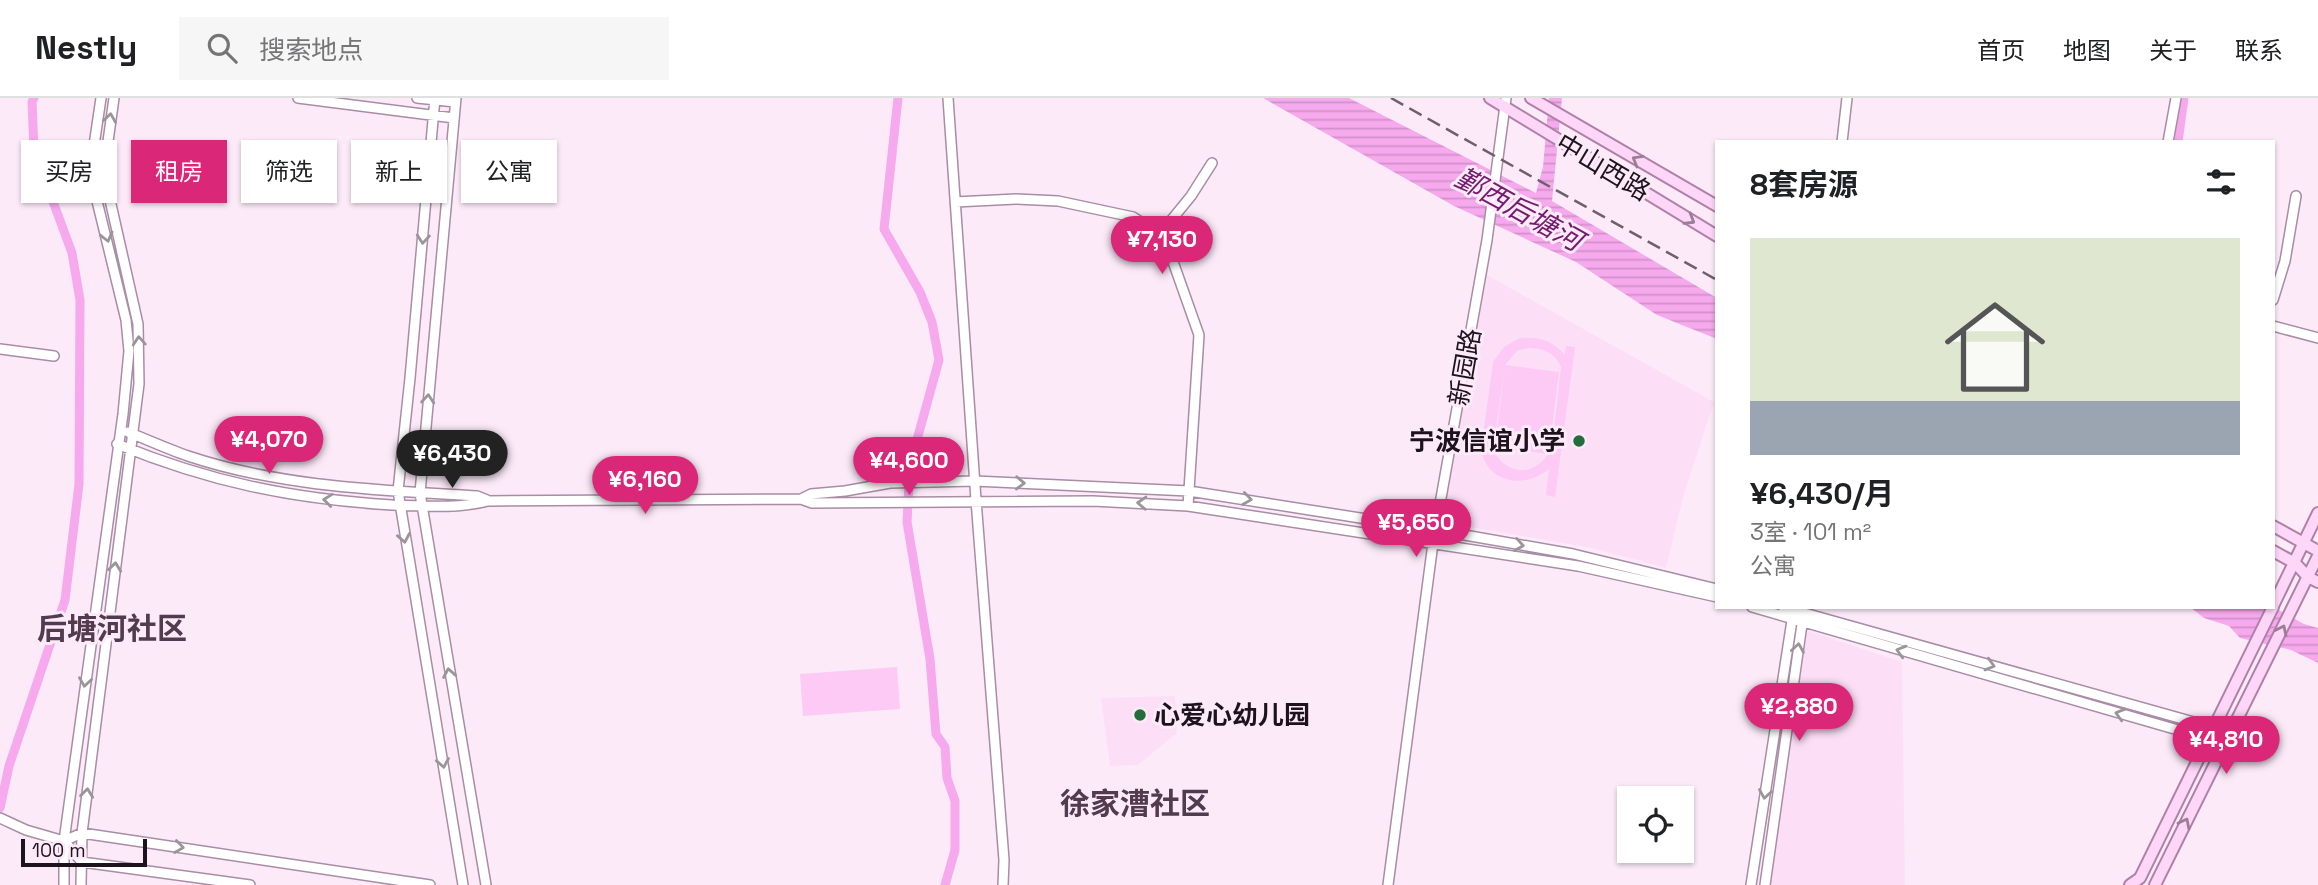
<!DOCTYPE html>
<html lang="zh">
<head>
<meta charset="utf-8">
<style>
  :root { --surface:#fff; --page:#f6f6f6; --text:#202124; --muted:#757577; --line:#e0e0e0; --accent:#db2777 }
  body { margin:0; font-family:"Space Grotesk","Noto Sans SC",sans-serif; background:var(--page); color:var(--text); height:100vh; display:flex; flex-direction:column; font-size:26px; white-space:nowrap }
  * { box-sizing:border-box; margin:0 }
  p { font-size:23px; color:var(--muted) }
  .icon { flex:none; width:38px; height:38px; fill:none; stroke:currentColor; stroke-width:2; stroke-linecap:round; stroke-linejoin:round }
  .map { position:relative; flex:1; overflow:hidden }
  .side { position:absolute; left:1715px; top:42px; width:560px; height:469px; display:flex; flex-direction:column; background:var(--surface); border-radius:0px; box-shadow:0 2px 5px #0004 }
  .side>* { flex:none }
  .guide { position:absolute; left:21px; top:42px; width:665px; height:63px; display:flex; gap:14px }
  .controls { position:absolute; left:1617px; top:688px; display:grid; gap:14px }
  .controls a { display:grid; place-items:center; width:77px; height:77px; border-radius:0px; background:var(--surface); box-shadow:0 2px 5px #0004; font-size:35px }
  .scale { position:absolute; left:21px; bottom:18px; width:126px; box-sizing:border-box; padding-left:7px; border:4px solid #1d131c; border-top:0; font-size:19px; line-height:24px; white-space:nowrap; color:#1d131c; -webkit-text-stroke:5px #fceaf9; paint-order:stroke }
  .price { position:absolute; translate:-50% -60px; padding:0 16px; border-radius:24px; background:var(--accent); color:#fff; font-size:23px; line-height:46px; filter:drop-shadow(0 2px 4px #0008) }
  .price::after { content:''; position:absolute; left:50%; top:42px; width:21px; height:16px; margin-left:-10px; background:inherit; clip-path:polygon(0 0,100% 0,50% 100%) }
  .price.selected { background:#222; color:#fff }
  ul { padding:0; list-style:none }
  li { display:grid; align-content:center; gap:14px; height:371px; padding:0 35px }
  li+li { border-top:2px solid var(--line) }
  li span { display:grid; place-items:center; height:217px; border-radius:0px; color:#555 }
  li>.icon { margin-inline-start:auto }
  span .icon { width:126px; height:126px; fill:#fffc; stroke-width:1 }
  li b { font-size:30px }
  h2 { display:flex; justify-content:space-between; align-items:center; height:84px; padding:0 35px; font-size:30px }
  .tag { padding:0 24px; border-radius:0px; background:var(--surface); box-shadow:0 2px 5px #0004; font-size:24px; line-height:63px }
  .tag.selected { background:var(--accent); color:#fff }
  header { display:flex; align-items:center; gap:42px; box-sizing:border-box; height:98px; padding:0 35px; background:var(--surface); border-bottom:2px solid var(--line) }
  header strong { font-size:33px }
  nav { display:flex; gap:38px; margin-inline-start:auto; font-size:24px }
  .search { width:490px; height:63px; background:var(--page); display:flex; align-items:center; gap:18px; box-sizing:border-box; padding:0 24px; border-radius:0px; color:var(--muted); font-size:26px }
  .map>svg:first-child { display:block }
  .built { fill:#fcdff7 }
  .garden { fill:#fccaf5; fill-rule:evenodd }
  .water { fill:url(#water-rules) }
  .lines { fill:none; stroke-linecap:round; stroke-linejoin:round }
  .canal { stroke:#f6a9ec; stroke-width:9 }
  .minor-casing { stroke:#a88da4; stroke-width:12 }
  .major-casing { stroke:#af80a8; stroke-width:14 }
  .minor { stroke:#fff; stroke-width:9 }
  .major { stroke:#fed6f8; stroke-width:10 }
  .rail { stroke:#6d606b; stroke-width:2.5; stroke-dasharray:14 7; stroke-linecap:butt }
  .oneway { stroke:#999599 }
  .oneway2 { stroke:#997e95 }
  .poi-dot { fill:#226d3b; stroke:#fceaf9; stroke-width:2.5 }
  .labels { text-anchor:middle; dominant-baseline:central; stroke-width:6; stroke-linejoin:round; paint-order:stroke }
  .street-label { font-size:26px; fill:#1d131c; stroke:#fceaf9 }
  .poi-label { font-size:26px; font-weight:bold; fill:#1d131c; stroke:#fceaf9; text-anchor:end }
  .water-label { font-size:28px; font-style:italic; fill:#731c6d; stroke:#fceaf9 }
  .quarter-label { font-size:30px; font-weight:bold; fill:#523b4f; stroke:#fceaf9 }
</style>
</head>
<body>
<header>
<strong>Nestly</strong>
<div class="search"><svg class="icon" aria-label="search" viewBox="0 0 24 24"><circle cx="10" cy="10" r="6"/><path d="M15 15l6 6"/></svg>搜索地点</div>
<nav><a>首页</a><a>地图</a><a>关于</a><a>联系</a></nav>
</header>
<div class="map">
<svg width="2318" height="787" viewBox="0 0 2318 787">
  <defs>
    <pattern id="water-rules" width="6" height="5" patternUnits="userSpaceOnUse" patternTransform="scale(1.75)"><rect width="6" height="5" fill="#f6a9ec"/><path d="M0 2.5h6" fill="none" stroke="#d291ca"/></pattern>
  </defs>
  <rect width="100%" height="100%" fill="#fceaf9"/>
  <path class="built" d="M1487,177L1714,304L1683,399L1666,470L1592,450L1441,424Z
    M1803,531L1902,564L1905,787H1771Z
    M1175,598L1177,635L1138,667L1110,668L1101,600Z"/>
  <path class="garden" d="M1520,240C1539,239 1552,242 1565,257L1566,248L1575,249L1555,399L1546,397L1549,371C1525,391 1488,386 1481,352L1493,264L1504,249ZM1528,250C1543,250 1554,254 1561,269L1552,350L1549,355L1559,274L1505,267L1517,253ZM1505,267L1495,349L1548,356C1533,379 1506,377 1493,352Z
    M897,569L900,611L803,618L800,576Z"/>
  <path class="water" d="M1263,0H1349L1536,95L1543,69L1549,0H1562L1552,103L1717,200V241L1657,217L1576,164L1454,108Z
    M2190,509H2273L2304,526L2318,530V565L2291,552L2240,540L2229,528L2204,520Z"/>
  <g class="lines">
    <path class="canal" d="M898,0L884,131L920,194L932,224L939,262L910,367L907,424L930,561L936,636L945,649L947,680L955,703V752L945,787
      M2178,44L2184,0
      M0,710L9,668L65,502L79,386L80,202L72,155L34,52L32,4L34,0"/>
    <defs>
      <path id="minor" d="M298,0L454,20
        M417,0L455,4
        M435,0L410,280L398,393L463,787
        M456,0L420,395L486,787
        M948,0L976,402L1004,762L1003,787
        M1842,44L1847,0
        M2168,44L2176,0
        M955,104L1016,101L1058,103L1133,119L1160,136L1171,158L1199,237L1188,408
        M1160,136L1191,98L1212,65
        M2273,202L2285,163L2296,98
        M2273,228L2318,240
        M0,251L54,258
        M128,334C148,342 168,351 188,358C281,389 380,392 477,398L487,402
        M117,346C210,384 292,401 392,407C423,408 458,411 488,403L801,401L812,405L1093,403L1188,408L1578,468L1717,499
        M801,401L811,396L845,393L890,385L975,383L1189,393L1436,432L1573,456L1717,491
        M1752,509L2209,641
        M1783,509L2215,630
        M0,720L26,732L64,743L82,764L250,787
        M64,743L82,735L430,787
        M64,787V743L123,316L129,253L126,222L97,103L92,61L101,0
        M81,787L82,735L139,286L138,226L106,84L105,65L114,0
        M1388,787L1433,445L1487,142L1506,0
        M1751,787L1793,516
        M1765,787L1803,519"/>
      <path id="major" d="M1490,0L1717,138
        M1531,0L1717,108
        M2273,428L2318,453
        M2273,453L2295,465L2308,479L2318,484
        M2273,508L2318,415
        M2130,787L2140,780L2273,509
        M2155,787L2318,458"/>
    </defs>
    <use href="#minor" class="minor-casing"/>
    <use href="#major" class="major-casing"/>
    <use href="#minor" class="minor"/>
    <use href="#major" class="major"/>
    <path class="rail" d="M1391,0L1717,182"/>
  </g>
  <defs><path id="oneway-chevron" d="M-2-3.5L2.5 0L-2 3.5" fill="none" stroke-width="1.6" stroke-linecap="round" stroke-linejoin="round" transform="scale(1.75)"/></defs>
  <g class="oneway">
    <use href="#oneway-chevron" transform="translate(110 20) rotate(-81)"/>
    <use href="#oneway-chevron" transform="translate(107 139) rotate(76)"/>
    <use href="#oneway-chevron" transform="translate(423 141) rotate(95)"/>
    <use href="#oneway-chevron" transform="translate(139 243) rotate(-94)"/>
    <use href="#oneway-chevron" transform="translate(428 301) rotate(-85)"/>
    <use href="#oneway-chevron" transform="translate(1020 385) rotate(2)"/>
    <use href="#oneway-chevron" transform="translate(1247 401) rotate(8)"/>
    <use href="#oneway-chevron" transform="translate(328 402) rotate(-173)"/>
    <use href="#oneway-chevron" transform="translate(1142 405) rotate(-177)"/>
    <use href="#oneway-chevron" transform="translate(404 440) rotate(80)"/>
    <use href="#oneway-chevron" transform="translate(1519 447) rotate(10)"/>
    <use href="#oneway-chevron" transform="translate(115 469) rotate(-83)"/>
    <use href="#oneway-chevron" transform="translate(1798 550) rotate(-81)"/>
    <use href="#oneway-chevron" transform="translate(1901 553) rotate(-164)"/>
    <use href="#oneway-chevron" transform="translate(1990 567) rotate(16)"/>
    <use href="#oneway-chevron" transform="translate(449 575) rotate(-100)"/>
    <use href="#oneway-chevron" transform="translate(85 584) rotate(98)"/>
    <use href="#oneway-chevron" transform="translate(2120 616) rotate(-164)"/>
    <use href="#oneway-chevron" transform="translate(443 665) rotate(80)"/>
    <use href="#oneway-chevron" transform="translate(87 695) rotate(-83)"/>
    <use href="#oneway-chevron" transform="translate(1765 696) rotate(99)"/>
    <use href="#oneway-chevron" transform="translate(179 749) rotate(8)"/>
  </g>
  <g class="oneway2">
    <use href="#oneway-chevron" transform="translate(1637 62) rotate(-150)"/>
    <use href="#oneway-chevron" transform="translate(1690 122) rotate(31)"/>
    <use href="#oneway-chevron" transform="translate(2282 532) rotate(-64)"/>
    <use href="#oneway-chevron" transform="translate(2185 725) rotate(-63)"/>
  </g>
  <g class="poi-dot">
    <circle cx="1579" cy="343" r="7"/>
    <circle cx="1140" cy="617" r="7"/>
  </g>
  <g class="labels">
    <g class="street-label">
      <text transform="translate(1603 69) rotate(31)">中山西路</text>
      <text transform="translate(1465 269) rotate(-80)">新园路</text>
    </g>
    <g class="poi-label">
      <text x="1565" y="343">宁波信谊小学</text>
      <text x="1154" y="617" text-anchor="start">心爱心幼儿园</text>
    </g>
    <g class="water-label">
      <text transform="translate(1519 111) rotate(29)">鄞西后塘河</text>
    </g>
    <g class="quarter-label">
      <text x="112" y="530">后塘河社区</text>
      <text x="1135" y="705">徐家漕社区</text>
    </g>
  </g>
</svg>
<div class="controls">
<a><svg class="icon" aria-label="locate" viewBox="0 0 24 24"><circle cx="12" cy="12" r="6"/><path d="M12 2v4M12 18v4M2 12h4M18 12h4"/></svg></a>
</div>
<div class="scale">100 m</div>
<b class="price" style="left:1162px;top:178px">¥7,130</b>
<b class="price" style="left:269px;top:378px">¥4,070</b>
<b class="price selected" style="left:452px;top:392px">¥6,430</b>
<b class="price" style="left:909px;top:399px">¥4,600</b>
<b class="price" style="left:645px;top:418px">¥6,160</b>
<b class="price" style="left:1416px;top:461px">¥5,650</b>
<b class="price" style="left:1799px;top:645px">¥2,880</b>
<b class="price" style="left:2226px;top:678px">¥4,810</b>
<div class="guide">
<a class="tag">买房</a>
<a class="tag selected">租房</a>
<a class="tag">筛选</a>
<a class="tag">新上</a>
<a class="tag">公寓</a>
</div>
<section class="side">
<h2>8套房源<svg class="icon" aria-label="filters" viewBox="0 0 24 24"><path d="M4 7h16M4 17h16"/><circle cx="9" cy="7" r="2"/><circle cx="15" cy="17" r="2"/></svg></h2>
<ul>
<li><span style="background:linear-gradient(#dfe7d0 75%,#9aa5b1 0)"><svg class="icon" aria-label="home" viewBox="0 0 24 24"><path d="M3 11l9-7 9 7M6 9v11h12V9"/></svg></span><div><b>¥6,430/月</b><p>3室 · 101 m²</p><p>公寓</p></div></li>
</ul>
</section>
</div>
</body>
</html>
